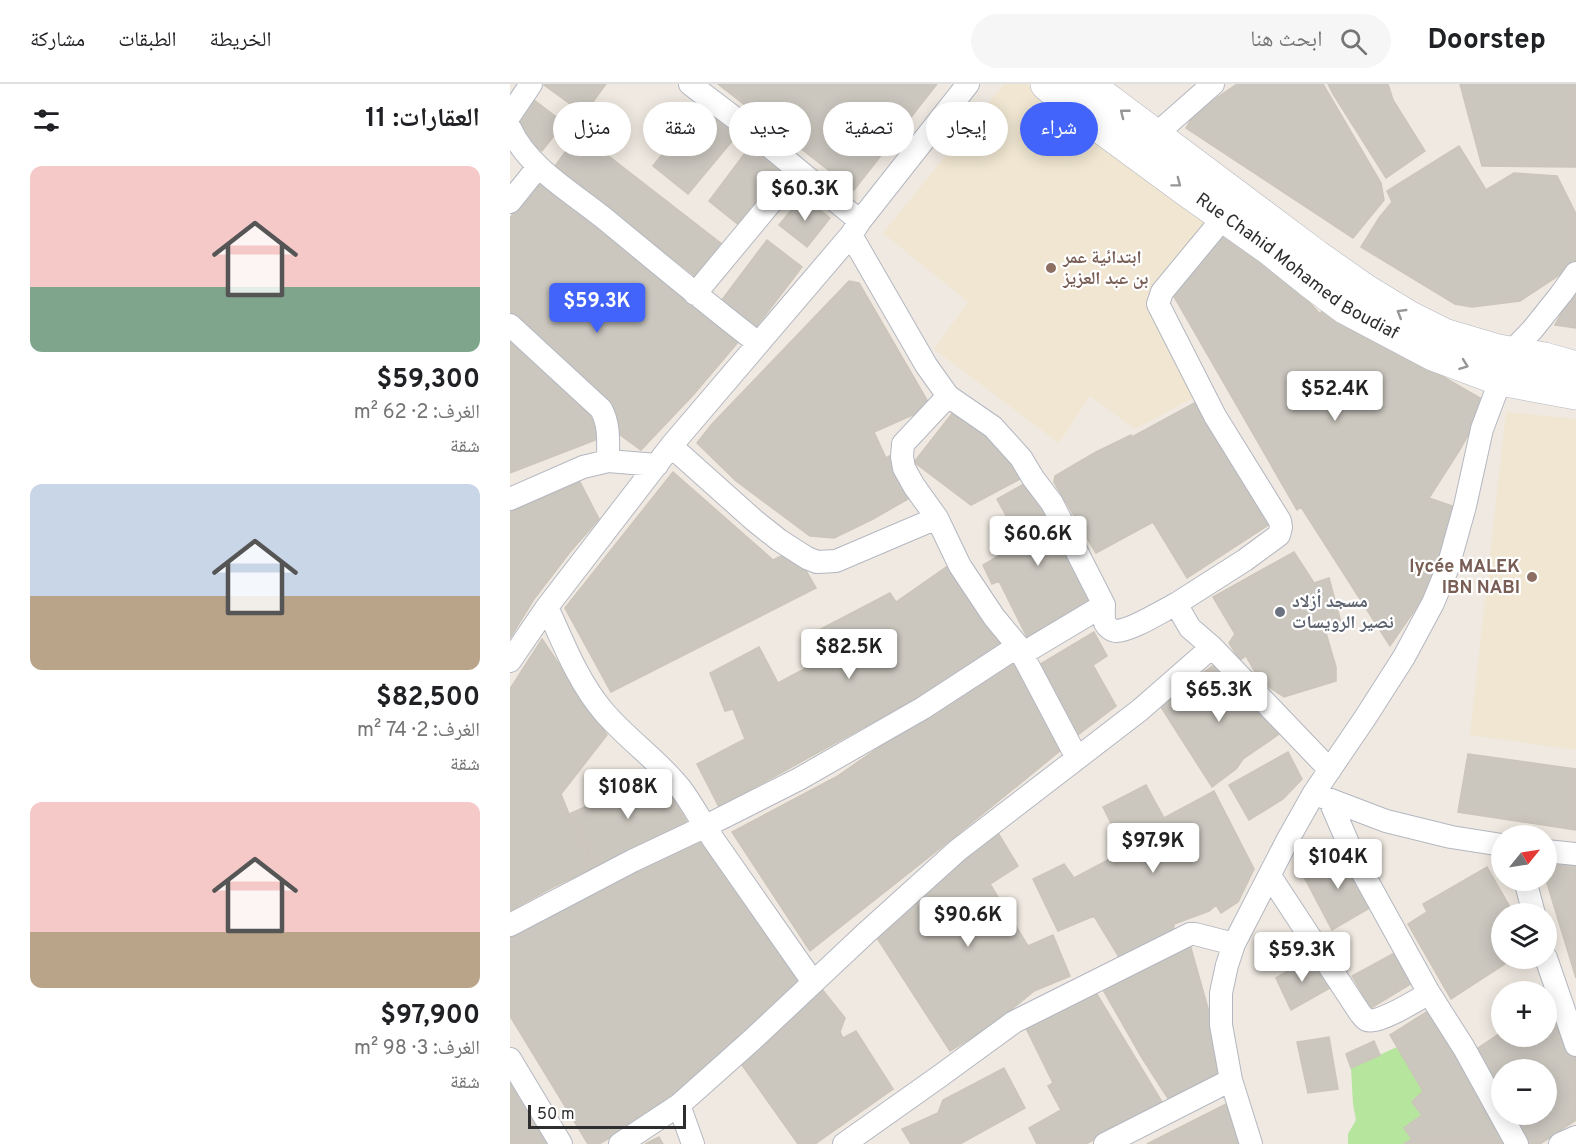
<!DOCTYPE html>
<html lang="ar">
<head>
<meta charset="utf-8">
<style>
  :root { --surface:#fff; --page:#f6f6f6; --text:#202124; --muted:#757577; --line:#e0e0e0; --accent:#4264fb }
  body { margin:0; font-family:Overpass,"Noto Naskh Arabic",sans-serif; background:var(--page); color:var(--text); direction:rtl; height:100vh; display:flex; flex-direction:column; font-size:22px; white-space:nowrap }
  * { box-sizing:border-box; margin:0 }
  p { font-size:20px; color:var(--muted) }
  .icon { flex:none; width:33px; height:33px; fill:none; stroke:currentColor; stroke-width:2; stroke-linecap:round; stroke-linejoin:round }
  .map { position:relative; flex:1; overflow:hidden; direction:ltr }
  .side { display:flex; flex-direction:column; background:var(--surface); width:510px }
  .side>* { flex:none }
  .hud { position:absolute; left:18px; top:18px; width:570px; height:54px; direction:rtl; display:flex; gap:12px }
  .needle { width:39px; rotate:60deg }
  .buttons { position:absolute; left:981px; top:741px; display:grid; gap:12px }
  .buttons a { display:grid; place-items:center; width:66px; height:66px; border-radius:50%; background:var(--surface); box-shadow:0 3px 15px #0003; font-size:30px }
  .scale { position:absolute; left:18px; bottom:15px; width:158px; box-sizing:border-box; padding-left:6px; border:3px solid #2e2e2e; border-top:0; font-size:16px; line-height:21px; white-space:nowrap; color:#2e2e2e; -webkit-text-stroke:4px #fff; paint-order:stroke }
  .price { position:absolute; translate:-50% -51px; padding:0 14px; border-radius:6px; background:#fff; color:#222; font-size:20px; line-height:39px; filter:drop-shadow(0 2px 3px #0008) }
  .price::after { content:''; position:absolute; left:50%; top:36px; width:18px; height:14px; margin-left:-9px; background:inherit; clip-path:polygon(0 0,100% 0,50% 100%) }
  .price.current { background:var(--accent); color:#fff }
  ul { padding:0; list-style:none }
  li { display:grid; align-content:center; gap:12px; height:318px; padding:0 30px }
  li span { display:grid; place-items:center; height:186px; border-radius:12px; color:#555 }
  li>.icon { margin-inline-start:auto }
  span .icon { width:108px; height:108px; fill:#fffc; stroke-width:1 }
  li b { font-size:26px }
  h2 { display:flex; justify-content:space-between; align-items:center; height:72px; padding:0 30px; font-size:26px }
  .pill { padding:0 21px; border-radius:27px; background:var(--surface); box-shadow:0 3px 15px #0003; font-size:21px; line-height:54px }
  .pill.current { background:var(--accent); color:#fff }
  header { display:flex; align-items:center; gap:36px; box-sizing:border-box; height:84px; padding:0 30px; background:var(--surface); border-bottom:2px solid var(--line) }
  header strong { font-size:28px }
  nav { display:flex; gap:33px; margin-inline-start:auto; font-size:21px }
  .search { width:420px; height:54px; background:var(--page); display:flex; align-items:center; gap:15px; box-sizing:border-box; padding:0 21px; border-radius:33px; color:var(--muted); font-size:22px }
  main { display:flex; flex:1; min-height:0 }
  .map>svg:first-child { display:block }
  .education { fill:#f0e6d1 }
  .green { fill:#b6e59e }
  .building { fill:#cbc7bf; stroke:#cbc5ba; stroke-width:1.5 }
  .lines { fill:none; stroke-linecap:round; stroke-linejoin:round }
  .street-casing { stroke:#b4b7c1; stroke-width:24 }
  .secondary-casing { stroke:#b4b7c1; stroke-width:34 }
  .street { stroke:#fff; stroke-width:22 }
  .secondary { stroke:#fff; stroke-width:33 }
  .oneway { stroke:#969696 }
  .education-dot { fill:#8d6e63; stroke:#fff; stroke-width:2 }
  .worship-dot { fill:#6b7280; stroke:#fff; stroke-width:2 }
  .labels { text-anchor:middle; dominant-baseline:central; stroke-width:4.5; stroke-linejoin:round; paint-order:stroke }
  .education-label { font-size:18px; font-weight:bold; fill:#785e54; stroke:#fff; text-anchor:start }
  .street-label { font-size:18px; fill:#2e2e2e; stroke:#fff }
  .worship-label { font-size:18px; font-weight:bold; fill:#5b616d; stroke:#fff; text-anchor:start }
</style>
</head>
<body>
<header>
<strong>Doorstep</strong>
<div class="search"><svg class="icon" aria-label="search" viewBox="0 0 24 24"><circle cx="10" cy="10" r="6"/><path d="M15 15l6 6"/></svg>ابحث هنا</div>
<nav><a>الخريطة</a><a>الطبقات</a><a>مشاركة</a></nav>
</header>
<main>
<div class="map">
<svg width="1066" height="1060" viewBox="0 0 1066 1060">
  <rect width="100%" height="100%" fill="#efe9e1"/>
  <path class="education" d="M494,0H517L698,141L638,220L687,312L625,345L580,312L549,359L424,265L458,218L373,149Z
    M996,328L1066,335V666L960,651Z"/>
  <path class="green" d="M887,963L913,1007L902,1018L912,1031L894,1044L902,1055L894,1060H838V1050L846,1036L843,1020L841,984Z"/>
  <path class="building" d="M35,0H96L74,30L34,1Z
    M208,0H427L344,106Z
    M727,0H813L871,99L874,116L843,154L676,44L685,29Z
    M818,0H878L883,16L915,67L876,94L823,10Z
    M950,0H1066V83L972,82Z
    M24,16L54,39L32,67L12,52L10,36Z
    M195,17L232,45L178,110L143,82Z
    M69,49L213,161L190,196L45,82Z
    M244,57L277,81L230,142L199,117Z
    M949,62L976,106L1004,89L1047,92L1066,130V180L1010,217L962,223L945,220L851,163L869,134L882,118L877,107Z
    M33,91L234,251L184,310L131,366L106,348L0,389V134Z
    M293,112L320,134L297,163L269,141Z
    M717,140L765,180L810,230L814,224L977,318L949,367L919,414L945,423L931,470L920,499L904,527L880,562L791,423L787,426L662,209Z
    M257,156L292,183L246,243L211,217Z
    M339,197L349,199L421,323L364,348L376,374L381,371L405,411L363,435L324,454L300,452L226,397L187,359L202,340Z
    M1066,203V244L1045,241Z
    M690,316L766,436L677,494L643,438L586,469L544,398L545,392L586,368L621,351L622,353Z
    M444,327L511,380L516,392L461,421L404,378Z
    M163,388L263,476L284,466L306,504L101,608L55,524Z
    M521,396L586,519L520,559L489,497L482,500L473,481L511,459L487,415Z
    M70,398L89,435L60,468L24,515L0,554V428Z
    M784,468L804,499L819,494L832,542L816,549L826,583V597L774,613L750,597L736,572L730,576L719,559L725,550L703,513Z
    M442,479L501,562L209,723L187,680L235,655L223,625L215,627L200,589L249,563L268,599L317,573L305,548L380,509L386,518Z
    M584,548L597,572L583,581L606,622L561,656L527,582Z
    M32,555L97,651L51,710L59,730L86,783L43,803L0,827V605Z
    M507,569L556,662L443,754L300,867L222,748L326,693Z
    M707,579L775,646L733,675L726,685L702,703L649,620Z
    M778,668L792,695L773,715L739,736L719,701Z
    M958,670L1066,685V746L948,728Z
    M149,690L178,740L86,783L59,730Z
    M636,701L654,734L704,707L744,785L728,818L711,829L706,821L699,827L664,840L663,853L612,878L584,832L548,847L523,795L554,780L564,794L615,767L593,723Z
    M196,749L297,897L156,1022L89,1060H78L0,932V848Z
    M488,749L508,782L480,800L518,862L543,851L560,892L524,907L480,943L440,967L365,851L459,765Z
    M834,766L863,822L822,846L792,789Z
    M1036,770L1066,775V894L1036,796Z
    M977,783L1004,830H992V874H1004L941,915L898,840L917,828L913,820Z
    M679,857L715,985L659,1016L632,974L588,897Z
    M890,866L904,898L861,924L842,892Z
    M802,872L820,904L781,926L766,894Z
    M582,902L652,1018L576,1060H527L519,1044L551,1026L538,1002L543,999L513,938Z
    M311,904L335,934L330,948L333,954L346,947L383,1005L305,1060H288L230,978Z
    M1045,914L1066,975V1036L1030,1060H1016L1006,1041L1010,1037L1007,1030H1036V986H992V1006L976,993L965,966L992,948V952H1036V919Z
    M918,927L953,981L952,983L1003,1060H894L902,1055L894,1044L912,1031L902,1018L913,1007L880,951Z
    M819,953L828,1005L798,1009L787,958Z
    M864,957L870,971L841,984L836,970Z
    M494,984L515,1024L450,1060H401L392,1045L428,1029L433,1016Z
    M0,987L43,1060H0Z
    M716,1020L730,1060H637Z
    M149,1053L153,1060H135Z"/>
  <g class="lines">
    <defs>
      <path id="street" d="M180,0L230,38L350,137
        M0,31L21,0
        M0,44C18,84 62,108 95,135C146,177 196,219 248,259
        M636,62L644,52L703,0
        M0,118L28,83
        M341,151L416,281L438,312L483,343L511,374L523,394L542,419L594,521C594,526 593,534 595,539C597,543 602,547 606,547C621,547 652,527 666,520L680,544L702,563L820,686
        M185,210L288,86
        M0,241L91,325C100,341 98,359 98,377
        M438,312L393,360L392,373L394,384L404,402L427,434L450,482L484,533L508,562
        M161,362L245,437L269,456L297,474L307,478L326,477L427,434
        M0,415L73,383L98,377L147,381
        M666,520L735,476L769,451L771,443L770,437L705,332L648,220L652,208L714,133
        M37,523C53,558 68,598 94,628C118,656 149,677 171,705C183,721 192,739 203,755C237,803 270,851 303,898
        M512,570L567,674
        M0,577L37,523L161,362L341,151L350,137L458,0
        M813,713L876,737L941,753L992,761
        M820,717L844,773L919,909L954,964L1007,1060
        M1036,767L1066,770
        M760,792L850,929C853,932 854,935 857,936C867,941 909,915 919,909
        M1015,796L1024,830
        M0,841L122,777L194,743L289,695L413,624L508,562L512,570L594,521
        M1036,874L1066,961
        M0,975L51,1060
        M169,1021L183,1060
        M110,1060L169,1021L242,956L356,849L448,766L630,626L702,563
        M334,1060L430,992L504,938L680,850H685L724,860
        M595,1060L721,996
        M741,1060L721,996L711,941V909L717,881L724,860L777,757L804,709L855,634L894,573L923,519L938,483L955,422L972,345L1001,268L1023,245L1051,210L1066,189
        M1050,1060L1066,1053"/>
      <g id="secondary">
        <path id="s1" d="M537,0L575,31L677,106L759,164L800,197L836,224L923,270L990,295L1066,309"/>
        <path d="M576,0L807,173L854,206L900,234L934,251L988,267L1034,275L1066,284"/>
      </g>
    </defs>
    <use href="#street" class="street-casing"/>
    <use href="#secondary" class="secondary-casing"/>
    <use href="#street" class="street"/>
    <use href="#secondary" class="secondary"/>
  </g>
  <defs><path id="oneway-chevron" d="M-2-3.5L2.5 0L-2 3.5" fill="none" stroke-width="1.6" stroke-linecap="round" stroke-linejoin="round" transform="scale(1.5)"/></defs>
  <g class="oneway">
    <use href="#oneway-chevron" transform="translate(614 29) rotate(-142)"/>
    <use href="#oneway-chevron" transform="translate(667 99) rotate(37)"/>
    <use href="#oneway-chevron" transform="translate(891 229) rotate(-149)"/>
    <use href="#oneway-chevron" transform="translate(954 281) rotate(20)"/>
  </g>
  <g class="education-dot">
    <circle cx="541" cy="184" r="6"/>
    <circle cx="1022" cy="493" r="6"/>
  </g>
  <circle class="worship-dot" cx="770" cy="528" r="6"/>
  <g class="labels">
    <g class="education-label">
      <text x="553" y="174">ابتدائية عمر<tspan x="553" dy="21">بن عبد العزيز</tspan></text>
      <text x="1010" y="483" text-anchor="end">lycée MALEK<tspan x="1010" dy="21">IBN NABI</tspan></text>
    </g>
    <g class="street-label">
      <text stroke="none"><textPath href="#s1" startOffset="310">Rue Chahid Mohamed Boudiaf</textPath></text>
    </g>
    <g class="worship-label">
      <text x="782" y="518">مسجد أزلاد<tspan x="782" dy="21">نصير الرويسات</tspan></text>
    </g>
  </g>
</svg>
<div class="buttons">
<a><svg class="needle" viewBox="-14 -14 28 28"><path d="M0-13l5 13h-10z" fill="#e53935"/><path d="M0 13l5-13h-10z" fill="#757577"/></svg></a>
<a><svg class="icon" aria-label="layers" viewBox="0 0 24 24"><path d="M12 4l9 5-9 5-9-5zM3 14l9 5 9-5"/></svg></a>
<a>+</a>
<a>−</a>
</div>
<div class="scale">50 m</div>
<b class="price" style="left:295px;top:138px">$60.3K</b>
<b class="price current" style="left:87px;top:250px">$59.3K</b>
<b class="price" style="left:825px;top:338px">$52.4K</b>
<b class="price" style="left:528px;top:483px">$60.6K</b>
<b class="price" style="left:339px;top:596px">$82.5K</b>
<b class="price" style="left:709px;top:639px">$65.3K</b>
<b class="price" style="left:118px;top:736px">$108K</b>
<b class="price" style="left:643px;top:790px">$97.9K</b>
<b class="price" style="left:828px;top:806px">$104K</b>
<b class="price" style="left:458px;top:864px">$90.6K</b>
<b class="price" style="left:792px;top:899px">$59.3K</b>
<div class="hud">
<a class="pill current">شراء</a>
<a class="pill">إيجار</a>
<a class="pill">تصفية</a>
<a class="pill">جديد</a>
<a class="pill">شقة</a>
<a class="pill">منزل</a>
</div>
</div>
<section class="side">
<h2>العقارات: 11<svg class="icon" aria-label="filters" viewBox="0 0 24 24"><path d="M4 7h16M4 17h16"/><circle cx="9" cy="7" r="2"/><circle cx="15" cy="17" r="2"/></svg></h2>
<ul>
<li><span style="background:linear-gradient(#f6c9c9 65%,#7fa58c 0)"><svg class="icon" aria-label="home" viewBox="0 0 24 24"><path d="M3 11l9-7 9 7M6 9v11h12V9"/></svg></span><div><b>$59,300</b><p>الغرف: 2 · 62 m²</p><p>شقة</p></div></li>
<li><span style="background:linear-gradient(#c9d6e8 60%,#b9a48a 0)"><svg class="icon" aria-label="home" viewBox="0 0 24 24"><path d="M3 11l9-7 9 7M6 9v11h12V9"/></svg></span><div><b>$82,500</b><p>الغرف: 2 · 74 m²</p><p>شقة</p></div></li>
<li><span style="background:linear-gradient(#f6c9c9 70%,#b9a48a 0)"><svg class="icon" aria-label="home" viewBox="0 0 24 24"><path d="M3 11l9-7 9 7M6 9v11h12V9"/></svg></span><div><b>$97,900</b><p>الغرف: 3 · 98 m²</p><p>شقة</p></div></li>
</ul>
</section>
</main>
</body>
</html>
